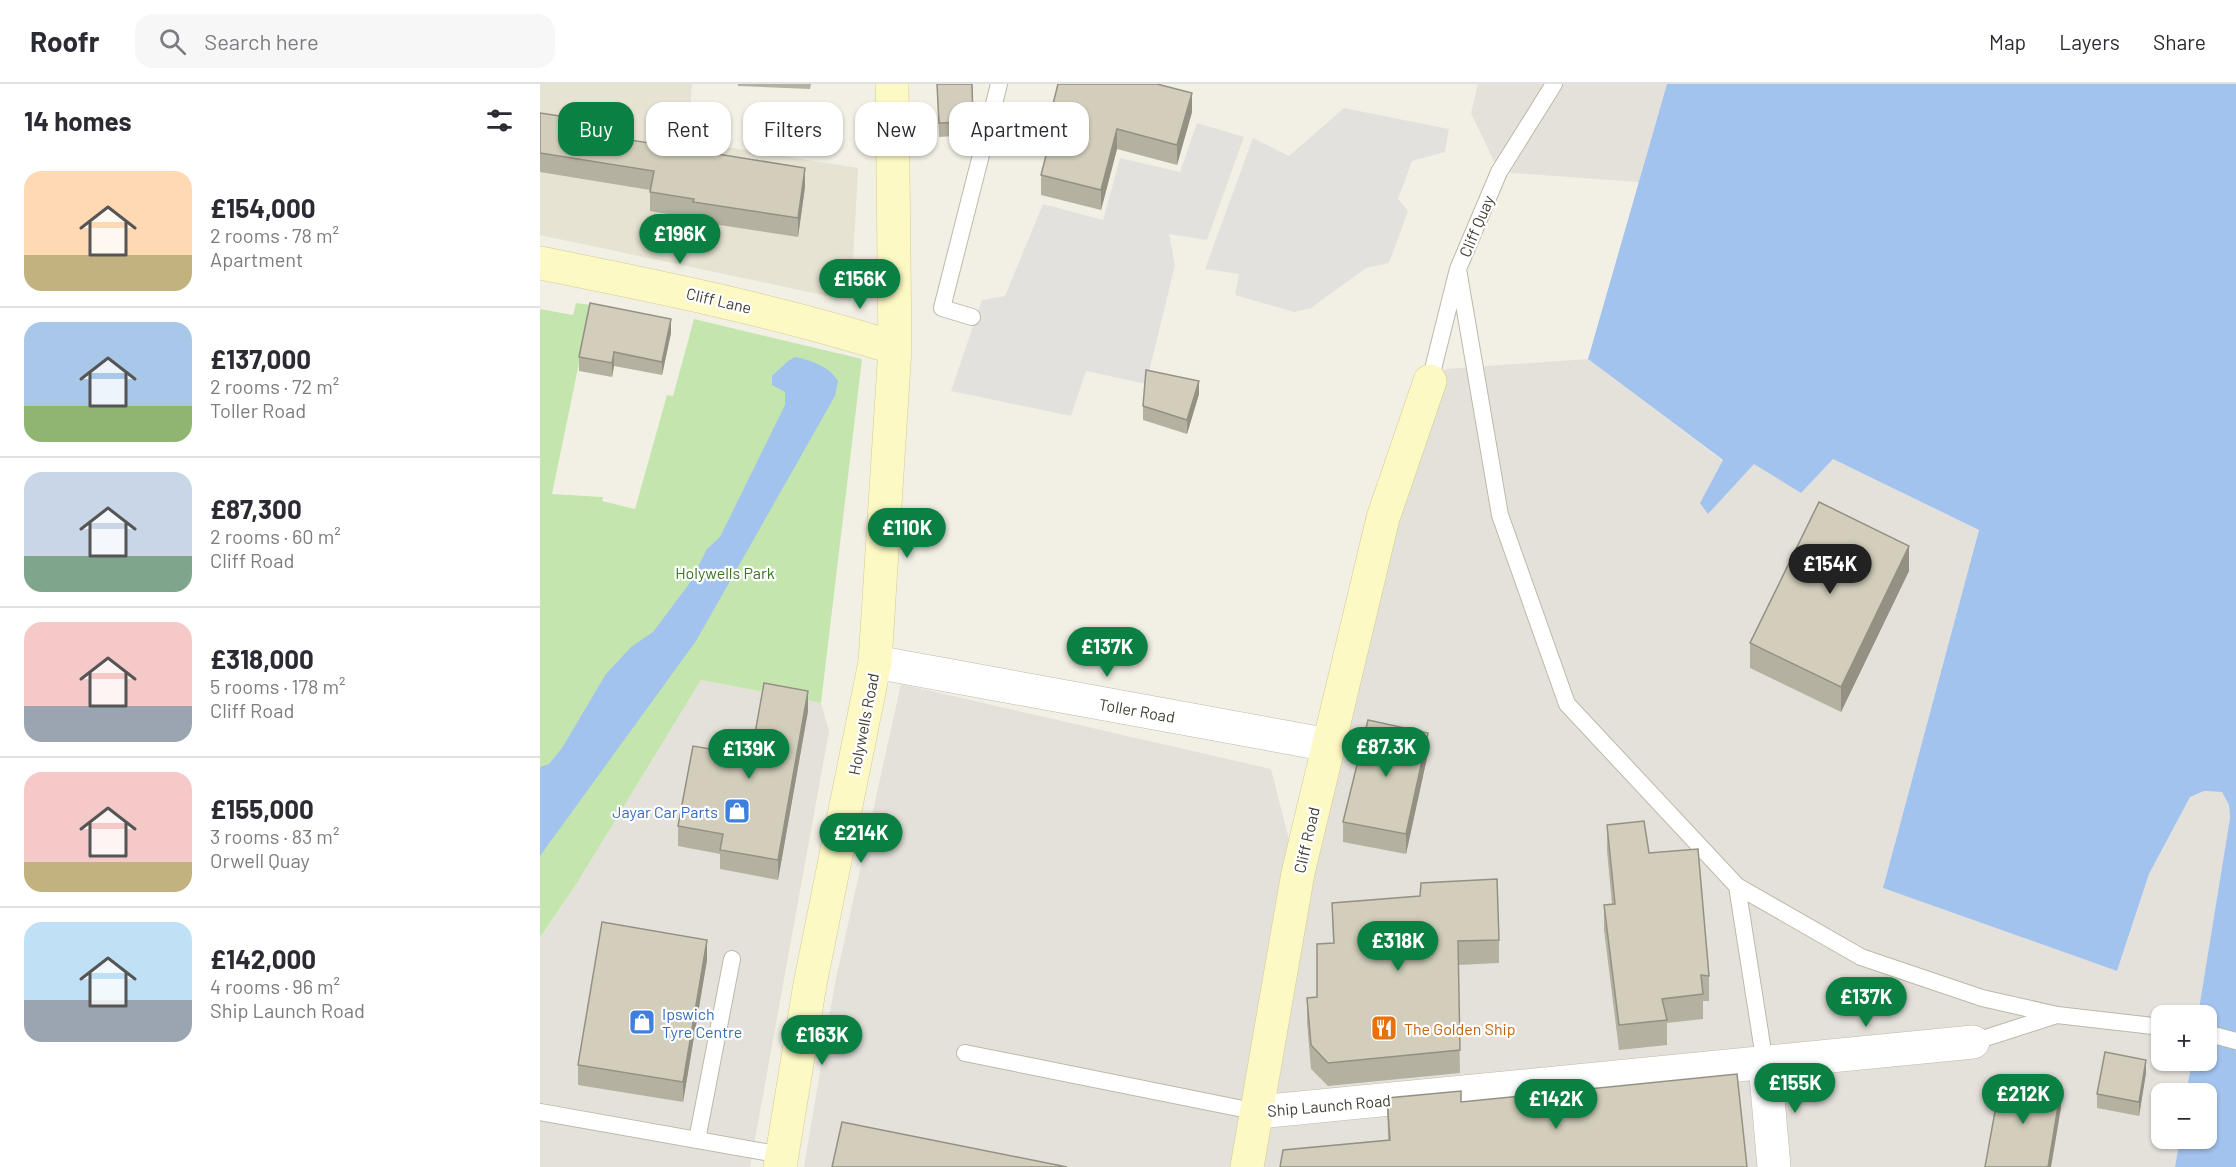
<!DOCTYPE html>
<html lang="en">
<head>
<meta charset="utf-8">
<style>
  :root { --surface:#fff; --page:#f7f7f7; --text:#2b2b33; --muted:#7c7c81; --line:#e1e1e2; --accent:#0b8043 }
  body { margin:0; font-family:Barlow,sans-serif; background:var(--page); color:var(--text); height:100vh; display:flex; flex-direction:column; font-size:22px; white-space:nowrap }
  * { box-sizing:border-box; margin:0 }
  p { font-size:20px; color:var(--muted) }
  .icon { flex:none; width:33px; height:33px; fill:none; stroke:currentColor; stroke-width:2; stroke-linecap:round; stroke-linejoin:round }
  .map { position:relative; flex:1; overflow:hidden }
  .panel { display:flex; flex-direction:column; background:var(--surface); width:540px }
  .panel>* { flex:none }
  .guide { position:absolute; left:18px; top:18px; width:570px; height:54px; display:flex; gap:12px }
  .tools { position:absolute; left:1611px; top:921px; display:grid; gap:12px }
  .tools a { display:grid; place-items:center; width:66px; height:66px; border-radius:12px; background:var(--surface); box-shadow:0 2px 4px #0004; font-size:30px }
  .price { position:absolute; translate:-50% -51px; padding:0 14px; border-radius:21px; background:var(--accent); color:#fff; font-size:20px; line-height:39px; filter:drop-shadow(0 2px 3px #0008) }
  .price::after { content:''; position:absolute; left:50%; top:36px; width:18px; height:14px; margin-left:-9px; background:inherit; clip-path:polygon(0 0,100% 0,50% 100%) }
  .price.on { background:#222; color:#fff }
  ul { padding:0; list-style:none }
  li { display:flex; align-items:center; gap:18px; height:150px; padding:0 24px }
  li+li { border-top:2px solid var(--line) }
  li span { display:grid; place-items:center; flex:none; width:168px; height:120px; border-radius:18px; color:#555 }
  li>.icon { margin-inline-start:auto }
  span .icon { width:72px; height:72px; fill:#fffc; stroke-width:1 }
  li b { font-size:26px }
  h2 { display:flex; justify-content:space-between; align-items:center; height:72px; padding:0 24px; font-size:26px }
  .tag { padding:0 21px; border-radius:18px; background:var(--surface); box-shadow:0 2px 4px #0004; font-size:21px; line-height:54px }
  .tag.on { background:var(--accent); color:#fff }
  header { display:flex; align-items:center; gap:36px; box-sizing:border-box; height:84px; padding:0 30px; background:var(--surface); border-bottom:2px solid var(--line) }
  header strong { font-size:28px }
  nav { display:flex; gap:33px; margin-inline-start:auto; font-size:21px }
  .search { width:420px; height:54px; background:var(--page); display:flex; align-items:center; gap:15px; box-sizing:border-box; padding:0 21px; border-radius:18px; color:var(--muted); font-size:22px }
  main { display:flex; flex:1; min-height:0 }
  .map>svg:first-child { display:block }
  .residential { fill:#e6e3d3 }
  .industrial { fill:#e4e1da }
  .green { fill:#c4e6ae }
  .parking { fill:#e3e1dd }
  .water { fill:#a2c3ee }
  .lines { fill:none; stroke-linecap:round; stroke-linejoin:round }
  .lane-casing { stroke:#bdb9a8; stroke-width:18 }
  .street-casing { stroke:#bdb9a8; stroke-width:34 }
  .secondary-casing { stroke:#d1cb95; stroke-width:34 }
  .lane { stroke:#fff; stroke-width:16 }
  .street { stroke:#fff; stroke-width:33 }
  .secondary { stroke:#fdf9c4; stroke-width:33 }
  .wall { fill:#b5b1a1 }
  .shaded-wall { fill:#949083 }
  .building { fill:#d3cebb; stroke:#949083; stroke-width:1.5 }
  .labels { text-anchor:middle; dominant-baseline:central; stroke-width:4.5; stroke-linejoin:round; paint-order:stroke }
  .street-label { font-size:16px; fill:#444135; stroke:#fff }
  .park-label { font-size:16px; fill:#3a7429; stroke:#fff }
  .shop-label { font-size:16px; fill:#366cbe; stroke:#fff; text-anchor:end }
  .food-label { font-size:16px; fill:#c56008; stroke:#fff; text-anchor:start }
</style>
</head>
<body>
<header>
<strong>Roofr</strong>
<div class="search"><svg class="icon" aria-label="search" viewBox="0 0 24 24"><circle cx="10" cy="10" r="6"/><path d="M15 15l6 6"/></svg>Search here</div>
<nav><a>Map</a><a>Layers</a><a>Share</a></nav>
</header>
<main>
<section class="panel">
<h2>14 homes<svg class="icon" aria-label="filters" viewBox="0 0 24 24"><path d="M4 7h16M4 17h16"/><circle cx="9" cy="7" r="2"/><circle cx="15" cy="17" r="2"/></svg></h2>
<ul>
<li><span style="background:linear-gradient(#ffd9b3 70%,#c2b280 0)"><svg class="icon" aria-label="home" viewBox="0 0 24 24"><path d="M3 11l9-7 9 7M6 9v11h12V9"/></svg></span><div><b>£154,000</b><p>2 rooms · 78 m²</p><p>Apartment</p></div></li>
<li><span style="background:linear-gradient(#a9c7e8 70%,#8fb573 0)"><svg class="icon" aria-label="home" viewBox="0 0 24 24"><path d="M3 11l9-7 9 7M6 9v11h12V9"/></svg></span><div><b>£137,000</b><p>2 rooms · 72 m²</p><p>Toller Road</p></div></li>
<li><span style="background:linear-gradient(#c9d6e8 70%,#7fa58c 0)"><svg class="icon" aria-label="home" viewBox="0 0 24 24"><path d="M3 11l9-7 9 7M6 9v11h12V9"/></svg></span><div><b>£87,300</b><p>2 rooms · 60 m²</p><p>Cliff Road</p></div></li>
<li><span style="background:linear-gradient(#f6c9c9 70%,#9aa5b1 0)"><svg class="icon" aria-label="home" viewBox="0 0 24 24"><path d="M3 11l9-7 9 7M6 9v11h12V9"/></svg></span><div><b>£318,000</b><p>5 rooms · 178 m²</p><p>Cliff Road</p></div></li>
<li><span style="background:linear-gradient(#f6c9c9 75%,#c2b280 0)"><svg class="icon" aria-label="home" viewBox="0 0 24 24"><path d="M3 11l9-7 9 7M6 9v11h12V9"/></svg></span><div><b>£155,000</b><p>3 rooms · 83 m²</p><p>Orwell Quay</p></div></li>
<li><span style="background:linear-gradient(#bfe0f5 65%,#9aa5b1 0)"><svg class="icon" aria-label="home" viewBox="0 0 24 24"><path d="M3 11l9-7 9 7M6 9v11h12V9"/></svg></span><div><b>£142,000</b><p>4 rooms · 96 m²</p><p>Ship Launch Road</p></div></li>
</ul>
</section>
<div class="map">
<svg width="1696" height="1083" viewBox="0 0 1696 1083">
  <rect width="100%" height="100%" fill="#f2f0e5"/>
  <path class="residential" d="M0,0H152L148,57L318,84L311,217L0,151Z"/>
  <path class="industrial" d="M938,0H1127L1099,98L959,88L931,29Z
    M1048,275L1183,377L1160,419L1214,379L1261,409L1293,375L1439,446L1343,804L1577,887L1609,790L1650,713L1664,707L1682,708L1689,721L1690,734L1658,931L1622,932V976L1652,977L1646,1009L1622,1010V1054L1640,1055L1635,1083H264L295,899L361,600L731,685L757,787L890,297L906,285Z
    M161,596L281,619L289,647L210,1083H0V855L37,799Z"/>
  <path class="green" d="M36,219L51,221L12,410L63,413L62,417L95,425L127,311L133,312L154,235L322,275L281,619L161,596L37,799L0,854V225L33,231Z"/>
  <path class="parking" d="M804,24L909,45L905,68L872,77L858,115L868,127L849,179L826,184L771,224L754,228L695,211L699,190L665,185L713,54L749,72Z
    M657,39L704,53L667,156L629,150L635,181L606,300L546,287L531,332L411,307L442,216L465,212L503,120L563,136L580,74L640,88Z"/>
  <path class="water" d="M1127,0H1696V1083H1635L1640,1055L1666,1054V1010L1646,1009L1652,977L1666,976V932L1658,931L1690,734L1689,721L1682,708L1664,707L1650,713L1609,790L1577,887L1343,804L1439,446L1293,375L1261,409L1214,380L1168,430L1160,419L1183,376L1048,275Z
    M255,273C271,276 290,283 298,297L295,312L156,557L0,772V683L9,680L22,664L66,590L91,563L113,548L149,500L167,465L180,453L245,321V308L232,301V292L248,277Z"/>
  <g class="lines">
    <defs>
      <path id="lane" d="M918,185L960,431L1027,620L1197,802L1321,873L1442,914L1517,931L1622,943
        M432,233L402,224L459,0
        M890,297L918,185L959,88L1014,0
        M1197,802L1225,980
        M1666,949L1696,957
        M1433,958L1517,931
        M425,969L718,1028
        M0,1028L242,1071
        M157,1056L192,875"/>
      <path id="street" d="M335,578L789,661
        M1225,980L1234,1083
        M718,1028L1433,958"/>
      <path id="secondary" d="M0,179C120,203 238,227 355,264
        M240,1083L270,900L335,578L355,264L352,0
        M707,1083L758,789L843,434L890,297"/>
    </defs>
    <use href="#lane" class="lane-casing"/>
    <use href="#street" class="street-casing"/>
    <use href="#secondary" class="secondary-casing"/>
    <use href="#lane" class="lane"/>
    <use href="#street" class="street"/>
    <use href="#secondary" class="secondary"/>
  </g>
  <path class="wall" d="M198,0H271L270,5L198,2Z
    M397,0L433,38V51L399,53Z
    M511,28H652L637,81L577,65L561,126L501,111V91L512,48H511Z
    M0,29L92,57L265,103L258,153L153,137V134L110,127V106L0,88Z
    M131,249L122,291L74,282L72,293L39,287V273Z
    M659,310L647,350L603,336V322Z
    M1369,487L1301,628L1210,584V559Z
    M268,627L238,796L180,785V770L138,762V742L211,672Z
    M888,669L866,770L803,758V738Z
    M1067,741L1109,769L1169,892V917H1163V935L1127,939V961L1079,966L1064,846V821L1072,820L1067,767Z
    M792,819L959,856V879L918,881L920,989L788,1002L771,985L767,938V914L777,913L793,859Z
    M167,876L143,1018L38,1001V981Z
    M1606,989L1599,1032L1557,1024V1010Z
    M847,1014L921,1018L848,1056Z"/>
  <path class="shaded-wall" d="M652,9V28L637,81V61Z
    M577,45V65L561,126V106Z
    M265,84V103L258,153V134Z
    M131,235V249L122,291V278Z
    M74,268V282L72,293V279Z
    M659,297V310L647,350V336Z
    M1369,462V487L1301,628V603Z
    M268,607V627L238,796V776Z
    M888,649V669L866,770V750Z
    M167,856V876L143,1018V998Z
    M1606,976V989L1599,1032V1018Z
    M1521,1004V1024L1511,1083H1508Z"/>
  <path class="building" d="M397,0H432L433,38L399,39Z
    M518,0H617L652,9L637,61L577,45L561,106L501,91L517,29L511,28Z
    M0,29L92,43L90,56L265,84L258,134L153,118L154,115L110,108L114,87L0,69Z
    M50,219L131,235L122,278L74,268L72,279L39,273Z
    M606,286L659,297L647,336L603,322Z
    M1279,418L1369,462L1301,603L1210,559Z
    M224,599L268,607L238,776L180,766L183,750L138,742L153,662L211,672Z
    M828,636L888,649L866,750L803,738Z
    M1104,737L1109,769L1158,765L1169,892L1161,891L1163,910L1122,915L1127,936L1079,941L1064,821L1075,820L1067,741Z
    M957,795L959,856L918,857L920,966L788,979L771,961L767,914L777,913V860L794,859L792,819L880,812L881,799Z
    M62,838L167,856L143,998L38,981Z
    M1565,968L1606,976L1599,1018L1557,1010Z
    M1197,990L1207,1083H740L743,1066L850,1056L847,1014L921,1007V1018Z
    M1461,994L1521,1004L1508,1083H1445Z
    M302,1038L527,1083H292Z"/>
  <defs>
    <symbol id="shop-square" viewBox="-11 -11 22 22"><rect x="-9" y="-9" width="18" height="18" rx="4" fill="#3f7fe0" stroke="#fff"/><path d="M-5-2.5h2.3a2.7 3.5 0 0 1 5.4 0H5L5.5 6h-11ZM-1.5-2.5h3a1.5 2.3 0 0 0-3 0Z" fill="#fff"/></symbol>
    <symbol id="restaurant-square" viewBox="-11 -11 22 22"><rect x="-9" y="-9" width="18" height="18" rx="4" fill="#e8710a" stroke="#fff"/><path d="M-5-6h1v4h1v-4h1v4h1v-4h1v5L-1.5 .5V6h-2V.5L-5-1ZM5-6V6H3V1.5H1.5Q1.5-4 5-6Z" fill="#fff"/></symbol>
  </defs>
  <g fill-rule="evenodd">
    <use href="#shop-square" x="182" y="712" width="30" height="30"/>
    <use href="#shop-square" x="87" y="923" width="30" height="30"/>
    <use href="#restaurant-square" x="829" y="929" width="30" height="30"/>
  </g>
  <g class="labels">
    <g class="street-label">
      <text transform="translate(936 142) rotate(-67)">Cliff Quay</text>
      <text transform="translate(179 216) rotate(13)">Cliff Lane</text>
      <text transform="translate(597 626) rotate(10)">Toller Road</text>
      <text transform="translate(323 640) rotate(-79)">Holywells Road</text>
      <text transform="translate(766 756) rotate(-77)">Cliff Road</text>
      <text transform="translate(789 1021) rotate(-5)">Ship Launch Road</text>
    </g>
    <g class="park-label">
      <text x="185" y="488">Holywells Park</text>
    </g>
    <g class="shop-label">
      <text x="178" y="727">Jayar Car Parts</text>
      <text x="122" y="929" text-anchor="start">Ipswich<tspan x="122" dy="18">Tyre Centre</tspan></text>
    </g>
    <g class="food-label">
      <text x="864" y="944">The Golden Ship</text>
    </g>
  </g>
</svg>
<div class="tools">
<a>+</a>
<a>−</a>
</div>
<b class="price" style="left:140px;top:181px">£196K</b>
<b class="price" style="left:320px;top:226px">£156K</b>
<b class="price" style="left:367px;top:475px">£110K</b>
<b class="price on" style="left:1290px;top:511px">£154K</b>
<b class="price" style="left:567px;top:594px">£137K</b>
<b class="price" style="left:846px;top:694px">£87.3K</b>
<b class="price" style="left:209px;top:696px">£139K</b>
<b class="price" style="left:321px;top:780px">£214K</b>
<b class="price" style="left:858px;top:888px">£318K</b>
<b class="price" style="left:1326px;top:944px">£137K</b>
<b class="price" style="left:282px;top:982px">£163K</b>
<b class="price" style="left:1255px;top:1030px">£155K</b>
<b class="price" style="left:1483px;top:1041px">£212K</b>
<b class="price" style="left:1016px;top:1046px">£142K</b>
<div class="guide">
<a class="tag on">Buy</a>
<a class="tag">Rent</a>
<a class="tag">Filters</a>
<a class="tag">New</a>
<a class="tag">Apartment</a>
</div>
</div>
</main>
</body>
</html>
